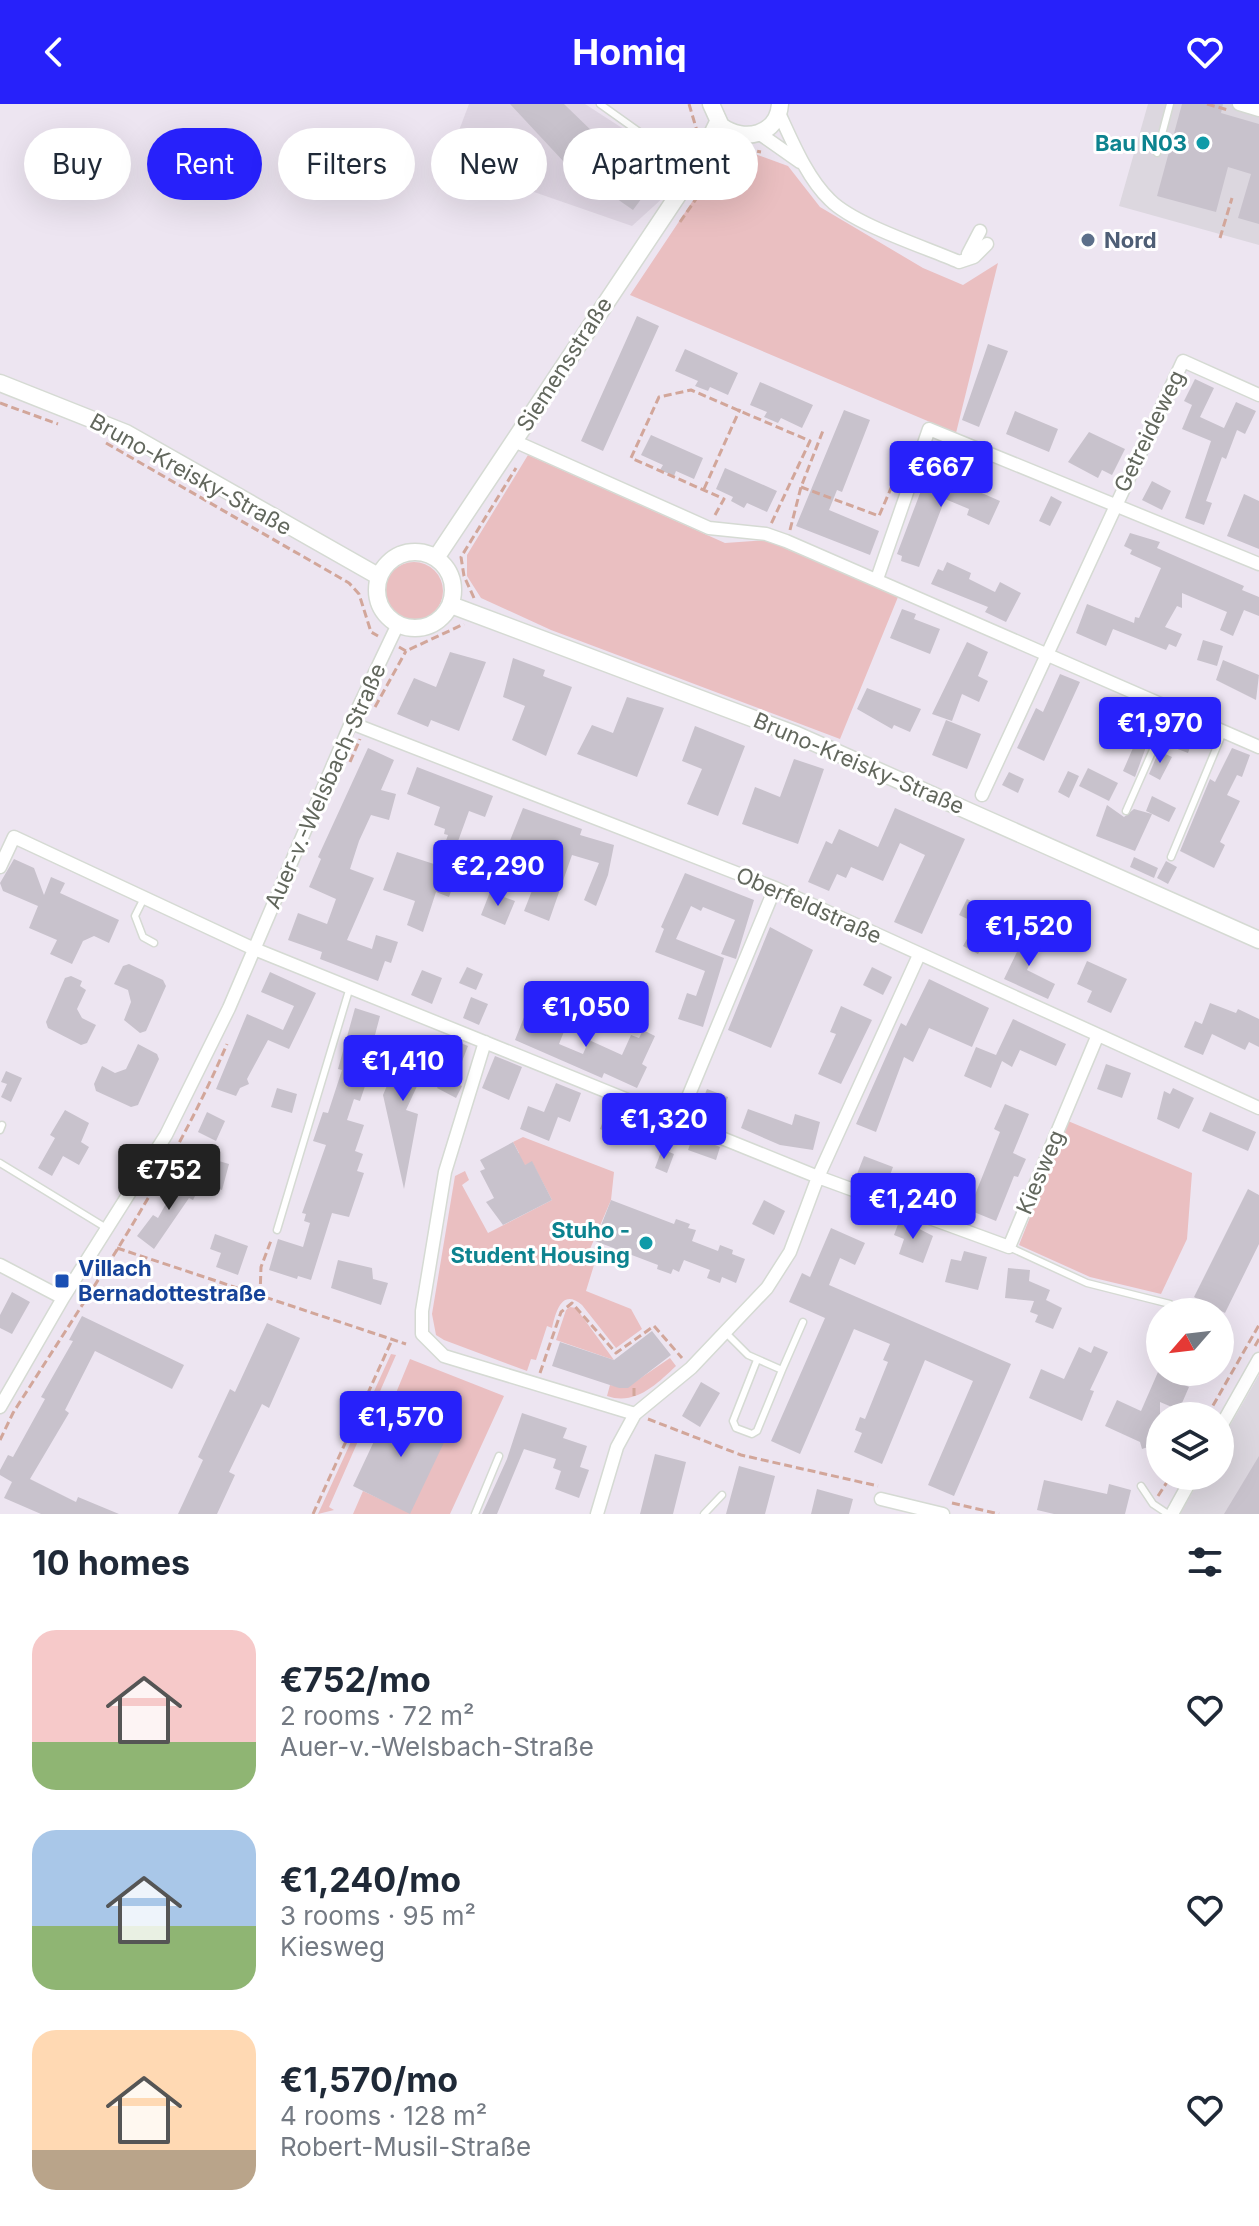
<!DOCTYPE html>
<html lang="en">
<head>
<meta charset="utf-8">
<style>
  :root { --surface:#fff; --page:#f6f6f7; --text:#1f2937; --muted:#747a83; --accent:#2721fa }
  body { margin:0; font-family:Inter,sans-serif; background:var(--page); color:var(--text); height:100vh; display:flex; flex-direction:column; font-size:30px; white-space:nowrap }
  * { box-sizing:border-box; margin:0 }
  p { font-size:26px; color:var(--muted) }
  .icon { flex:none; width:44px; height:44px; fill:none; stroke:currentColor; stroke-width:2; stroke-linecap:round; stroke-linejoin:round }
  .map { position:relative; height:1410px; overflow:hidden }
  .side { display:flex; flex-direction:column; background:var(--surface); flex:1 }
  .side>* { flex:none }
  .banner { position:absolute; left:24px; top:24px; width:800px; height:72px; display:flex; gap:16px }
  .needle { width:52px; rotate:242deg }
  .controls { position:absolute; left:1146px; top:1194px; display:grid; gap:16px }
  .controls a { display:grid; place-items:center; width:88px; height:88px; border-radius:50%; background:var(--surface); box-shadow:0 8px 32px #0002; font-size:40px }
  .price { position:absolute; translate:-50% -68px; padding:0 18px; border-radius:8px; background:var(--accent); color:#fff; font-size:26px; line-height:52px; filter:drop-shadow(0 2px 4px #0008) }
  .price::after { content:''; position:absolute; left:50%; top:48px; width:24px; height:18px; margin-left:-12px; background:inherit; clip-path:polygon(0 0,100% 0,50% 100%) }
  .price.current { background:#222; color:#fff }
  ul { padding:0; list-style:none }
  li { display:flex; align-items:center; gap:24px; height:200px; padding:0 32px }
  li span { display:grid; place-items:center; flex:none; width:224px; height:160px; border-radius:24px; color:#555 }
  li>.icon { margin-inline-start:auto }
  span .icon { width:96px; height:96px; fill:#fffc; stroke-width:1 }
  li b { font-size:34px }
  h2 { display:flex; justify-content:space-between; align-items:center; height:96px; padding:0 32px; font-size:34px }
  .chip { padding:0 28px; border-radius:36px; background:var(--surface); box-shadow:0 8px 32px #0002; font-size:28px; line-height:72px }
  .chip.current { background:var(--accent); color:#fff }
  header { display:flex; justify-content:space-between; align-items:center; height:104px; padding:0 32px; background:var(--accent); color:#fff; font-size:36px; font-weight:700 }
  .map>svg:first-child { display:block }
  .industrial { fill:#dcd7df }
  .education { fill:#dfd6e3 }
  .green { fill:#eabfc1 }
  .building { fill:#c8c2cc }
  .lines { fill:none; stroke-linecap:round; stroke-linejoin:round }
  .service-casing { stroke:#d5dad3; stroke-width:9 }
  .minor-casing { stroke:#d5dad3; stroke-width:15 }
  .tertiary-casing { stroke:#d5dad3; stroke-width:19 }
  .path { stroke:#d2a69a; stroke-width:3; stroke-dasharray:8 4; stroke-linecap:butt }
  .service { stroke:#fff; stroke-width:6 }
  .minor { stroke:#fff; stroke-width:12 }
  .tertiary { stroke:#fff; stroke-width:16 }
  .culture-dot { fill:#0f9aa8; stroke:#fff; stroke-width:3 }
  .service-dot { fill:#5c6f8a; stroke:#fff; stroke-width:3 }
  .transit-dot { fill:#1a4fb4; stroke:#fff; stroke-width:3 }
  .labels { text-anchor:middle; dominant-baseline:central; stroke-width:6; stroke-linejoin:round; paint-order:stroke }
  .culture-label { font-size:22px; font-weight:bold; fill:#0d838f; stroke:#fff; text-anchor:end }
  .service-label { font-size:22px; font-weight:bold; fill:#4e5e75; stroke:#fff; text-anchor:start }
  .street-label { font-size:22px; fill:#62675d; stroke:#fff }
  .transit-label { font-size:22px; font-weight:bold; fill:#164399; stroke:#fff; text-anchor:start }
</style>
</head>
<body>
<header><svg class="icon" aria-label="back" viewBox="0 0 24 24"><path d="M15 5l-7 7 7 7"/></svg>Homiq<svg class="icon" aria-label="heart" viewBox="0 0 24 24"><path d="M12 20l-8-8c-3-5 5-10 8-4 3-6 11-1 8 4z"/></svg></header>
<div class="map">
<svg width="1259" height="1410" viewBox="0 0 1259 1410">
  <rect width="100%" height="100%" fill="#ede5f1"/>
  <path class="industrial" d="M1148,0H1259V141L1119,102Z
    M1259,1271V1410H1180L1202,1372H1220V1339Z"/>
  <path class="education" d="M469,0H585L633,31L668,60L674,70L665,92L632,122L447,58Z"/>
  <path class="green" d="M755,50L788,62L820,103L923,164L963,181L998,159L956,329L630,191L716,62L740,51Z
    M528,351L725,439L767,436L898,493L840,635L551,526L481,494L467,472V451Z
    M385 487a29 29 0 1 1 58 0a29 29 0 1 1-58 0Z
    M1068,1017L1192,1069L1187,1135L1161,1190L1090,1173L1019,1141Z
    M523,1033L614,1068L611,1096L590,1145L598,1148L586,1187L631,1205L642,1225L616,1244L582,1201C562,1184 556,1207 552,1224L547,1222L536,1256L531,1255L527,1267L444,1236L436,1231L432,1210L455,1072L465,1067L469,1076L462,1081L488,1129L552,1096L532,1058L521,1063L515,1051L519,1049L513,1038Z
    M570,1203L576,1204L614,1256L556,1236L566,1206Z
    M391,1250L396,1251L329,1403L334,1406L318,1410Z
    M670,1254L676,1262C657,1280 635,1302 607,1292L610,1281L626,1284Z
    M410,1255L504,1292L450,1410H353L363,1387L410,1409L391,1301Z"/>
  <path class="building" d="M510,0H564L597,32L600,28L634,55L626,65L650,83L633,106L564,58Z
    M1182,0H1223L1221,9L1259,20V120L1238,114L1251,70L1228,63L1216,108L1157,92Z
    M637,212L659,222L603,347L581,337Z
    M988,240L1008,247L979,323L962,316Z
    M685,245L738,269L728,291L710,283L708,287L695,282L698,277L675,267Z
    M1195,275L1214,284L1200,313L1224,324L1236,298L1256,307L1245,330L1237,326L1226,355L1222,353L1206,397L1212,399L1204,421L1185,414L1211,337L1182,325L1192,301L1184,297Z
    M760,278L813,301L802,324L781,314L778,319L764,313L767,308L750,301Z
    M844,306L870,316L842,388L837,386L829,406L879,427L870,451L796,422Z
    M1015,307L1058,325L1049,348L1006,330Z
    M1089,328L1125,345L1112,371L1102,366L1098,374L1068,358Z
    M651,331L703,354L694,375L676,367L674,372L660,366L663,361L641,351Z
    M933,355L956,364L952,376L1000,397L989,421L967,411L969,405L945,395L919,463L901,457L902,452L897,450Z
    M725,364L777,387L767,408L747,399L744,404L731,397L733,393L716,385Z
    M1152,377L1171,387L1162,406L1142,396Z
    M1244,390L1259,397V445L1227,432Z
    M1051,392L1062,398L1050,422L1039,417Z
    M1130,429L1160,438L1157,444L1244,482L1242,486L1259,493V512L1244,506L1233,532L1220,526L1227,508L1182,489V504L1177,502L1165,523L1182,530L1176,543L1169,540L1166,546L1113,525L1106,542L1076,529L1087,500L1134,519L1135,513L1139,514L1161,464L1130,450L1132,446L1124,442Z
    M947,458L971,469L969,475L995,488L1000,478L1021,489L1006,518L985,508L988,503L931,480L938,465L943,467Z
    M902,505L916,510L914,515L940,525L930,550L890,534Z
    M1203,536L1223,542L1217,562L1197,556Z
    M967,538L988,548L978,572L988,577L979,598L962,590L952,617L932,610Z
    M450,548L486,558L459,627L431,616L428,623L397,610L414,574L436,583Z
    M513,554L545,566L543,572L572,583L546,652L512,636L525,602L503,593Z
    M1223,556L1259,571L1256,596L1216,576Z
    M1060,570L1080,578L1044,657L1017,644L1036,604L1043,608Z
    M867,584L921,605L910,628L894,621L892,625L857,605Z
    M627,593L664,604L637,673L577,650L592,621L613,629Z
    M1139,605L1157,613L1135,673L1123,667L1136,637L1127,633Z
    M946,616L981,630L967,665L932,651Z
    M695,622L745,642L718,712L687,700L702,665L682,657Z
    M1178,622L1195,629L1188,649L1170,642Z
    M368,644L394,656L381,686L396,690L389,716L371,711L359,737L350,765L374,774L347,836L372,845L376,831L398,838L391,859L385,857L378,877L320,855L322,848L288,836L298,809L327,820L336,795L309,783L321,755L318,753Z
    M1232,644L1250,651L1242,673L1237,671L1227,691L1240,697L1220,738L1225,741L1214,764L1180,747L1210,675L1215,678Z
    M1159,647L1172,653L1160,676L1149,670Z
    M794,655L824,665L798,740L742,720L755,683L780,693Z
    M417,663L493,692L485,713L469,707L453,751L457,752L451,768L457,770L449,793L436,788L423,828L407,821L415,797L383,786L397,748L437,761L448,731L444,730L445,725L434,721L440,703L407,690Z
    M1088,664L1118,679L1109,697L1079,682Z
    M1068,667L1079,672L1069,694L1058,688Z
    M1009,668L1024,675L1018,689L1002,681Z
    M1152,692L1176,704L1169,718L1146,707Z
    M1107,701L1124,713L1134,705L1152,710L1135,747L1096,732Z
    M523,704L582,725L580,731L614,741L608,771L596,802L584,796L599,759L572,751L549,817L524,807L537,774L493,757L499,741L507,744Z
    M895,704L965,735L922,830L894,818L925,751L900,739L883,777L851,763L846,774L837,770L829,787L808,778L826,737L832,740L839,725L878,743Z
    M1134,753L1158,764L1154,774L1130,763Z
    M14,755L34,764L44,791L51,773L65,779L60,789L119,816L109,839L94,832L83,837L72,860L50,850L57,836L29,824L38,802L3,787L0,779Z
    M1166,757L1177,763L1168,780L1157,774Z
    M685,769L754,796L736,855L721,850L735,816L703,803L701,807L691,802L676,835L724,854L703,923L678,915L687,889L696,892L705,867L655,848L664,825L661,823Z
    M490,788L515,797L505,821L481,811Z
    M967,795L1006,813L998,829L991,826L978,850L963,842L976,819L959,811Z
    M770,823L813,846L771,944L728,926Z
    M1028,825L1043,832L1027,866L1055,880L1048,895L1004,875Z
    M1087,857L1127,875L1111,909L1087,898L1092,887L1077,880Z
    M129,860L163,876L166,882L146,927L140,929L124,916L131,898L128,886L114,880L123,862Z
    M467,863L483,870L476,886L459,879Z
    M872,863L892,873L883,891L863,881Z
    M422,866L442,874L432,900L411,891Z
    M270,868L316,889L307,908L289,945L268,936L247,975L249,980L240,984L236,992L216,985L247,910L283,926L294,902L261,888Z
    M71,872L82,877L80,882L86,886L77,905L82,914L96,921L87,939L81,941L48,924L46,918L65,874Z
    M929,875L989,904L972,943L929,924L913,958L904,953L876,1028L856,1020L901,919L906,922Z
    M471,893L488,900L479,921L463,914Z
    M530,898L547,905L543,916L565,925L559,940L583,950L589,936L622,951L631,931L639,934L643,926L655,932L642,960L647,963L637,984L604,969L602,974L515,936Z
    M1210,899L1236,909L1238,905L1259,915V943L1249,938L1245,946L1212,930L1203,951L1184,943L1195,917L1202,920Z
    M841,902L872,916L841,980L818,970L836,930L830,928Z
    M355,904L380,912L362,980L365,982L360,997L354,995L347,1016L364,1021L355,1047L363,1050L357,1067L364,1069L349,1113L332,1109L311,1176L298,1172L297,1175L269,1166L278,1135L303,1143L310,1119L304,1117L306,1110L302,1109L326,1041L313,1037L323,1008L328,1009L342,966L338,965Z
    M1013,915L1066,940L1056,962L1020,946L1012,963L1002,957L991,984L964,972L976,943L996,951Z
    M402,934L422,941L410,977L418,980L406,1006L418,1010L404,1085L383,991L397,958L394,957Z
    M451,935L468,942L454,978L462,982L456,994L437,984L450,961L442,958Z
    M138,940L157,950L159,955L138,1001L131,1003L96,987L94,980L102,962L115,969L126,965Z
    M495,952L522,963L509,996L482,984Z
    M1106,960L1131,969L1122,994L1097,985Z
    M6,967L22,974L11,998L1,993L7,980L1,978Z
    M556,979L581,989L570,1018L558,1013L549,1037L520,1025L528,1002L544,1008Z
    M277,984L297,990L292,1009L271,1003Z
    M1173,984L1194,994L1179,1025L1157,1015L1164,987L1170,990Z
    M707,985L728,993L720,1016L698,1007Z
    M1005,1000L1029,1010L1013,1049L1026,1055L1018,1073L1014,1072L996,1117L969,1106L1000,1028L994,1025Z
    M609,1001L631,1009L622,1034L600,1025Z
    M748,1005L792,1021L795,1010L820,1018L813,1046L780,1041L741,1024Z
    M65,1006L89,1019L81,1038L89,1043L79,1061L63,1052L52,1072L38,1064L55,1034L50,1031Z
    M207,1008L225,1017L216,1037L198,1028Z
    M1210,1008L1256,1028L1248,1047L1202,1027Z
    M693,1032L720,1043L716,1056L688,1046Z
    M513,1038L525,1061L532,1057L552,1096L503,1121L486,1098L494,1094L480,1067L485,1065L480,1056Z
    M662,1045L674,1050L667,1069L655,1064Z
    M864,1052L893,1063L886,1082L857,1070Z
    M212,1055L229,1060L222,1086L205,1082Z
    M182,1071L201,1080L193,1096L189,1094L154,1145L137,1132L153,1111L158,1114Z
    M1248,1085L1259,1091V1140L1225,1209L1194,1193Z
    M611,1096L674,1120L676,1115L690,1120L688,1124L696,1126L692,1137L718,1147L720,1141L733,1146L732,1150L745,1155L736,1179L722,1173L720,1179L707,1174L710,1166L684,1156L679,1168L673,1165L671,1170L657,1165L658,1161L595,1137Z
    M764,1096L785,1107L774,1131L752,1120Z
    M900,1115L933,1132L923,1159L899,1150L904,1135L894,1131Z
    M831,1124L865,1139L855,1161L840,1154L829,1181L1011,1260L954,1392L928,1381L973,1277L925,1256L882,1360L854,1348L862,1329L855,1326L860,1313L865,1315L888,1258L883,1256L890,1240L854,1225L800,1350L771,1337L825,1214L789,1198L802,1169L810,1173Z
    M215,1130L248,1142L238,1171L216,1163L221,1149L210,1145Z
    M964,1147L987,1153L978,1186L945,1178L951,1155L961,1157Z
    M338,1156L372,1164L373,1175L388,1179L381,1201L331,1184Z
    M1008,1164L1030,1166L1029,1177L1050,1186L1046,1196L1062,1204L1053,1225L1035,1218L1038,1211L1030,1208L1034,1197L1005,1194Z
    M12,1188L30,1198L12,1230L0,1224V1211Z
    M82,1212L184,1261L172,1285L95,1247L65,1306L69,1309L30,1375L76,1398L78,1393L119,1410H41L4,1394L12,1378L0,1371V1366L8,1351L13,1353L45,1295L41,1293L73,1237L69,1236Z
    M267,1219L300,1234L269,1304L262,1300L229,1368L235,1371L217,1410H178L203,1356L198,1353L230,1285L235,1288Z
    M652,1227L671,1251L628,1284H619L552,1262L560,1238L614,1256Z
    M1094,1242L1108,1248L1090,1286L1094,1287L1082,1317L1029,1294L1041,1265L1064,1275L1079,1243L1091,1249Z
    M1158,1268H1176L1172,1275L1189,1283L1179,1306L1160,1298V1339L1142,1345L1140,1338L1105,1322L1117,1296L1141,1307Z
    M701,1278L720,1289L700,1323L682,1312Z
    M391,1301L449,1328L410,1410L353,1382Z
    M522,1309L567,1324L563,1334L587,1342L580,1363L589,1366L579,1394L555,1385L561,1367L553,1364L556,1355L524,1345L497,1410H482L507,1355Z
    M655,1350L686,1358L673,1410H640Z
    M1259,1352V1410H1224Z
    M739,1362L775,1372L765,1410H726Z
    M1044,1376L1107,1390L1109,1380L1131,1386L1125,1410H1054L1037,1406Z
    M817,1385L853,1395L849,1410H811Z"/>
  <g class="lines">
    <defs>
      <path id="service" d="M600,0L694,67
        M1157,49L1170,0
        M1126,707L1171,605
        M1171,753L1223,628
        M144,794L135,812L143,833L154,839
        M0,1026L2,1021
        M0,1059L108,1125
        M277,1126L350,883
        M1009,1143L1087,1179L1170,1200
        M725,1228L748,1251L782,1266L757,1327L752,1330L736,1324L733,1317L757,1256
        M782,1266L803,1218
        M1141,1382L1153,1400L1168,1410
        M475,1410L499,1352
        M704,1410L722,1391"/>
      <path id="minor" d="M1239,0L1259,6
        M779,9C792,37 807,74 830,96C855,121 925,143 959,158L974,153L987,140
        M760,30L800,58
        M968,150L980,127
        M514,337L709,424L766,430L786,437L1259,643
        M877,475L929,325L1259,460
        M351,619L775,784L1259,1004
        M982,691L1183,257L1259,291
        M0,763L14,733L252,844L818,1073L1009,1143L1097,933
        M485,938L445,1068L422,1207V1230L444,1252L635,1310
        M678,1017L775,784
        M0,1161L63,1194
        M0,1303L63,1194L166,1031L229,904L351,619L398,520
        M1220,1324L1259,1255
        M881,1395L943,1410
        M597,1410L617,1343L635,1310L691,1264L767,1184L790,1148L818,1073L919,851
        M1172,1410L1193,1372"/>
      <path id="tertiary" d="M711,0L721,22C744,39 778,31 780,0
        M698,64L718,48L726,26
        M0,279L126,329L378,472
        M377 486a38 38 0 1 1 76 0a38 38 0 1 1-76 0Z
        M436,454L694,67L718,18
        M451,501L797,631L1259,836"/>
    </defs>
    <use href="#service" class="service-casing"/>
    <use href="#minor" class="minor-casing"/>
    <use href="#tertiary" class="tertiary-casing"/>
    <path class="path" d="M689,0L697,27
      M1207,0L1228,6
      M734,51L750,46L761,48
      M680,118L712,72
      M1220,134L1232,94
      M0,299L58,320
      M106,339L349,479L359,490L371,528L378,532
      M801,383L879,412L901,361
      M704,385L740,305
      M715,411L724,395L631,354L659,293L691,286L810,337L771,420
      M790,426L801,383L824,324
      M474,494L464,472L461,453L516,364
      M399,543L406,547L464,520
      M375,603L406,547
      M350,658L360,635
      M117,1144L406,1240
      M260,1192L261,1163L272,1134
      M1255,1242L1259,1235
      M540,1269L561,1208L572,1199L616,1249L654,1222L682,1254
      M634,1284V1293
      M1207,1312L1259,1221
      M648,1315L741,1351L878,1382
      M0,1336L13,1309C89,1189 171,1071 227,940
      M1158,1392L1171,1372
      M952,1399L999,1410
      M313,1410L392,1236"/>
    <use href="#service" class="service"/>
    <use href="#minor" class="minor"/>
    <use href="#tertiary" class="tertiary"/>
  </g>
  <g class="culture-dot">
    <circle cx="1203" cy="39" r="8"/>
    <circle cx="646" cy="1139" r="8"/>
  </g>
  <circle class="service-dot" cx="1088" cy="136" r="8"/>
  <rect class="transit-dot" x="54" y="1169" width="16" height="16" rx="4"/>
  <g class="labels">
    <g class="culture-label">
      <text x="1187" y="39">Bau N03</text>
      <text x="630" y="1126">Stuho -<tspan x="630" dy="25">Student Housing</tspan></text>
    </g>
    <g class="service-label">
      <text x="1104" y="136">Nord</text>
    </g>
    <g class="street-label">
      <text transform="translate(564 260) rotate(-57)">Siemensstraße</text>
      <text transform="translate(1149 327) rotate(-64)">Getreideweg</text>
      <text transform="translate(191 370) rotate(29)">Bruno-Kreisky-Straße</text>
      <text transform="translate(859 659) rotate(23)">Bruno-Kreisky-Straße</text>
      <text transform="translate(325 682) rotate(-66)">Auer-v.-Welsbach-Straße</text>
      <text transform="translate(809 801) rotate(24)">Oberfeldstraße</text>
      <text transform="translate(1040 1068) rotate(-67)">Kiesweg</text>
    </g>
    <g class="transit-label">
      <text x="78" y="1164">Villach<tspan x="78" dy="25">Bernadottestraße</tspan></text>
    </g>
  </g>
</svg>
<div class="controls">
<a><svg class="needle" viewBox="-14 -14 28 28"><path d="M0-13l5 13h-10z" fill="#e53935"/><path d="M0 13l5-13h-10z" fill="#747a83"/></svg></a>
<a><svg class="icon" aria-label="layers" viewBox="0 0 24 24"><path d="M12 4l9 5-9 5-9-5zM3 14l9 5 9-5"/></svg></a>
</div>
<b class="price" style="left:941px;top:405px">€667</b>
<b class="price" style="left:1160px;top:661px">€1,970</b>
<b class="price" style="left:498px;top:804px">€2,290</b>
<b class="price" style="left:1029px;top:864px">€1,520</b>
<b class="price" style="left:586px;top:945px">€1,050</b>
<b class="price" style="left:403px;top:999px">€1,410</b>
<b class="price" style="left:664px;top:1057px">€1,320</b>
<b class="price current" style="left:169px;top:1108px">€752</b>
<b class="price" style="left:913px;top:1137px">€1,240</b>
<b class="price" style="left:401px;top:1355px">€1,570</b>
<div class="banner">
<a class="chip">Buy</a>
<a class="chip current">Rent</a>
<a class="chip">Filters</a>
<a class="chip">New</a>
<a class="chip">Apartment</a>
</div>
</div>
<section class="side">
<h2>10 homes<svg class="icon" aria-label="filters" viewBox="0 0 24 24"><path d="M4 7h16M4 17h16"/><circle cx="9" cy="7" r="2"/><circle cx="15" cy="17" r="2"/></svg></h2>
<ul>
<li><span style="background:linear-gradient(#f6c9c9 70%,#8fb573 0)"><svg class="icon" aria-label="home" viewBox="0 0 24 24"><path d="M3 11l9-7 9 7M6 9v11h12V9"/></svg></span><div><b>€752/mo</b><p>2 rooms · 72 m²</p><p>Auer-v.-Welsbach-Straße</p></div><svg class="icon" aria-label="heart" viewBox="0 0 24 24"><path d="M12 20l-8-8c-3-5 5-10 8-4 3-6 11-1 8 4z"/></svg></li>
<li><span style="background:linear-gradient(#a9c7e8 60%,#8fb573 0)"><svg class="icon" aria-label="home" viewBox="0 0 24 24"><path d="M3 11l9-7 9 7M6 9v11h12V9"/></svg></span><div><b>€1,240/mo</b><p>3 rooms · 95 m²</p><p>Kiesweg</p></div><svg class="icon" aria-label="heart" viewBox="0 0 24 24"><path d="M12 20l-8-8c-3-5 5-10 8-4 3-6 11-1 8 4z"/></svg></li>
<li><span style="background:linear-gradient(#ffd9b3 75%,#b9a48a 0)"><svg class="icon" aria-label="home" viewBox="0 0 24 24"><path d="M3 11l9-7 9 7M6 9v11h12V9"/></svg></span><div><b>€1,570/mo</b><p>4 rooms · 128 m²</p><p>Robert-Musil-Straße</p></div><svg class="icon" aria-label="heart" viewBox="0 0 24 24"><path d="M12 20l-8-8c-3-5 5-10 8-4 3-6 11-1 8 4z"/></svg></li>
</ul>
</section>
</body>
</html>
